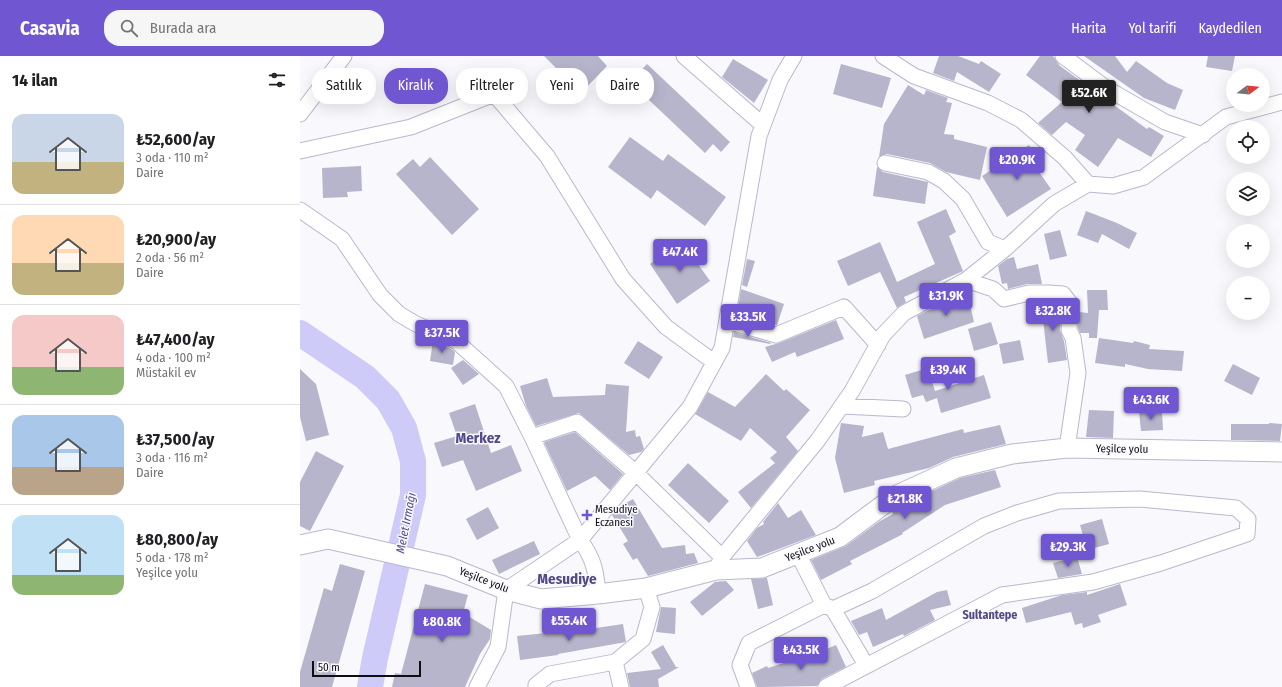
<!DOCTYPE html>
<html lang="tr">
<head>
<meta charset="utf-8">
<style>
  :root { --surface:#fff; --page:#f6f6f6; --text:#202124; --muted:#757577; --line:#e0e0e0; --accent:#7057d1 }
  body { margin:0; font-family:"Fira Sans Condensed",sans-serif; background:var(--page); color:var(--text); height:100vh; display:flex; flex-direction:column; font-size:15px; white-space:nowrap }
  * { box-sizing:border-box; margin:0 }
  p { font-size:13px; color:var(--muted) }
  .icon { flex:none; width:22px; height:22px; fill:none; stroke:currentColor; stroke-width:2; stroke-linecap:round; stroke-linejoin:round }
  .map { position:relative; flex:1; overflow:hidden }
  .panel { display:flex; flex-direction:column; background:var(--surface); width:300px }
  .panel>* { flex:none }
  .banner { position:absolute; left:12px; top:12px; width:380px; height:36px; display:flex; gap:8px }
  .needle { width:26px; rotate:74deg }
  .controls { position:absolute; left:926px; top:12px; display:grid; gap:8px }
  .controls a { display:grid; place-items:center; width:44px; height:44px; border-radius:50%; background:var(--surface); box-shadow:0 4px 16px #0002; font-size:20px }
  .scale { position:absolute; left:12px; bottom:10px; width:109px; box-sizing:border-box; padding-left:4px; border:2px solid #0f0e15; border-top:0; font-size:11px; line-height:14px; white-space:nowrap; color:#0f0e15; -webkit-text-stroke:3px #f8f8fd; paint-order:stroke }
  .price { position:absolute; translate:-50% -34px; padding:0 9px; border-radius:4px; background:var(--accent); color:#fff; font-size:13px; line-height:26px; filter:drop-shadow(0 1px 2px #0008) }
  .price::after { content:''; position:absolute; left:50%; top:24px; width:12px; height:9px; margin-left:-6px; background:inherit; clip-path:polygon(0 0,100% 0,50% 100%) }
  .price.current { background:#222; color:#fff }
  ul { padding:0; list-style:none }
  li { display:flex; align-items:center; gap:12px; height:100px; padding:0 12px }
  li+li { border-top:1px solid var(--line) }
  li span { display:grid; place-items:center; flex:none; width:112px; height:80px; border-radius:12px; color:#555 }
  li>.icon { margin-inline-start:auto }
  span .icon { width:48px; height:48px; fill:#fffc; stroke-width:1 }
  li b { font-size:17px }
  h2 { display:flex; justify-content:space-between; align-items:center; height:48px; padding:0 12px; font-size:17px }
  .chip { padding:0 14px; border-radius:16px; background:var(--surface); box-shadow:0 4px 16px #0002; font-size:14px; line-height:36px }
  .chip.current { background:var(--accent); color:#fff }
  header { display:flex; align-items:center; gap:24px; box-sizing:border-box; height:56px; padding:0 20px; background:var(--accent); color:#fff }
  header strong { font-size:19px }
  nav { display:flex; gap:22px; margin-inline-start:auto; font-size:14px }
  .search { width:280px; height:36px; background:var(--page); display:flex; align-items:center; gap:10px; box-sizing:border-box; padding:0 14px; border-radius:16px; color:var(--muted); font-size:15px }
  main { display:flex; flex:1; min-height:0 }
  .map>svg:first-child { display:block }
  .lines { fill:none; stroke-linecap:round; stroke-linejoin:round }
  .river { stroke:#cecbf8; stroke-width:26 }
  .building { fill:#b6b5cb }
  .minor-casing { stroke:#b9b8ce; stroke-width:17 }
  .major-casing { stroke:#b9b8ce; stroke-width:21 }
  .minor { stroke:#fff; stroke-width:15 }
  .major { stroke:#fff; stroke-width:19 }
  .poi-dot { fill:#7057d1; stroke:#f8f8fd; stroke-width:1.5 }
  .labels { text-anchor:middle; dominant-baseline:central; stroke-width:3; stroke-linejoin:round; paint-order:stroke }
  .street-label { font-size:11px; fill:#0f0e15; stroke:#f8f8fd }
  .poi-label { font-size:11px; fill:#0f0e15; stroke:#f8f8fd; text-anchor:start }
  .water-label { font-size:12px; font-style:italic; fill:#564e88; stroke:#f8f8fd }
  .neighbourhood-label { font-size:12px; font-weight:bold; fill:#524987; stroke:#f8f8fd }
  .district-label { font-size:15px; font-weight:bold; fill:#524987; stroke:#f8f8fd }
</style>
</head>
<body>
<header>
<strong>Casavia</strong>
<div class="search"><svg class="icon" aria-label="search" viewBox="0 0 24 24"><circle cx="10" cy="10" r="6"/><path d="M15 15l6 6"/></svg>Burada ara</div>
<nav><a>Harita</a><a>Yol tarifi</a><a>Kaydedilen</a></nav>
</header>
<main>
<section class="panel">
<h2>14 ilan<svg class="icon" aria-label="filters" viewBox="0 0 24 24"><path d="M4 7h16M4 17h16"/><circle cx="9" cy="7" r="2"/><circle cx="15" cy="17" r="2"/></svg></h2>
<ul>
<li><span style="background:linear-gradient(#c9d6e8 60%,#c2b280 0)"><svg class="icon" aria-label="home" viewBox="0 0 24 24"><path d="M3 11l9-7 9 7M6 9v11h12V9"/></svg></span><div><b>₺52,600/ay</b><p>3 oda · 110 m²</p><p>Daire</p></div></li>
<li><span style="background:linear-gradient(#ffd9b3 60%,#c2b280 0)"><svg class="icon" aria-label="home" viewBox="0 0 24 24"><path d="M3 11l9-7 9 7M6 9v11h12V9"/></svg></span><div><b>₺20,900/ay</b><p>2 oda · 56 m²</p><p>Daire</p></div></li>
<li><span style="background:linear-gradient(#f6c9c9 65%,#8fb573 0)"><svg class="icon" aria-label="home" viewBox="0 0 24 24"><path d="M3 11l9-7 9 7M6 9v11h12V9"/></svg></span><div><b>₺47,400/ay</b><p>4 oda · 100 m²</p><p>Müstakil ev</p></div></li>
<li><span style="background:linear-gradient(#a9c7e8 65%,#b9a48a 0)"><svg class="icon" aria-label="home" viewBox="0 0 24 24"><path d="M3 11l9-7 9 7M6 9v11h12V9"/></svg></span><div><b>₺37,500/ay</b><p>3 oda · 116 m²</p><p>Daire</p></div></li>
<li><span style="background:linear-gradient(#bfe0f5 75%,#8fb573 0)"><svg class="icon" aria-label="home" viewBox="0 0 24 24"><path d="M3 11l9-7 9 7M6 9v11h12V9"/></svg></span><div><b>₺80,800/ay</b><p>5 oda · 178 m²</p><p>Yeşilce yolu</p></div></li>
</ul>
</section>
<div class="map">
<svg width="982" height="631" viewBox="0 0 982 631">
  <rect width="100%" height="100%" fill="#f8f8fd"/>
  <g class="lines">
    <path class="river" d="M0,277L65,321L88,344L104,372L113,405V439L75,602L70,631"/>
  </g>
  <path class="building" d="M244,0H298L307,10L281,37Z
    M639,0H658L679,8L681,5L701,18L689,36L657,16L654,25L633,17Z
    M740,0H753L760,10L847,73L849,71L864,80L851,101L818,82L798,111L775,94L785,79L766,66L752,79L738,67L762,46L726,19Z
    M784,0H815L827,16L836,5L867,27L883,34L875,54L844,42Z
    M908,0H935L932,15L906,11Z
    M433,3L468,24L454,47L422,21Z
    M347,8L430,86L421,96L413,88L405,97L330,26Z
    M541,8L591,22L582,52L533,38Z
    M608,29L624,39L626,34L648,42L646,46L652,47L644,78L654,79V83L687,91L680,124L646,116L630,107L587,98L579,101L584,68Z
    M330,81L363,105L368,98L426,141L405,170L357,134L351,143L308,111Z
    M729,89L742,109L737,113L751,133L707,161L682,120Z
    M130,101L179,153L152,179L96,118L113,103L120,111Z
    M61,110L62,135L47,136L48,141L23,142L22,112Z
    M577,111L583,116L628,126L625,148L573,140Z
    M646,153L656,176L649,180L663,215L661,216L604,241L606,246L597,252L580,216L548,230L537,205L580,186L597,226L635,208L617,166Z
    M786,155L817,167L837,177L829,193L802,178L798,187L777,179Z
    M760,174L767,200L750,204L744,178Z
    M382,185L410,225L377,248L350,208Z
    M714,201L717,213L738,208L742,228H727L708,233L707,227L702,228L698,210L707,203Z
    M447,203L455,205L447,231L442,229Z
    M441,233L484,248L477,269L437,258Z
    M787,234H807L808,254H799L797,282H789V277H780L778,272L779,256L788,257Z
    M668,240L674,266L624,283L617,260L645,246Z
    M741,246L758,247L761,250L760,274L764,285L767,304L748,307Z
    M536,264L544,283L497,301L495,296L472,306L465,291L479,287Z
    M691,266L698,288L674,295L668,273Z
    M434,276L471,287L470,288L433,281Z
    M799,282L833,287L834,285L850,289L849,293L884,295L882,315L848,313L825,308V311L795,307Z
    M720,284L724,304L703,308L699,288Z
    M133,285L151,293L155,296L153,309L130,305Z
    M338,285L363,301L349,323L324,307Z
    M163,304L179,318L163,329L151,312Z
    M933,308L960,322L952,339L924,325Z
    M628,312L635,335L684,319L691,342L641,357L637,342L626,346L623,339L612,342L605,319Z
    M0,313L16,328L29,379L6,385L0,361Z
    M466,318L484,335L486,333L510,354L486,381L498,395L451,452L438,436L475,407L470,402L477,396L450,372L441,385L395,358L408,336L435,351Z
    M247,322L253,341L305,339L306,328L329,330L326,376L335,374L336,381L340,380L344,393L341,396L329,399L279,357L236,370L226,350L220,330Z
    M175,348L191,397L211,389L222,415L176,435L163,404L142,411L134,387L157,380L149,357Z
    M789,354L814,355L813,382L786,381Z
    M862,355L863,374L841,375L839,356Z
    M541,367L564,370L562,381L583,376L588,393L663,373L664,377L700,369L706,388L653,401L629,412L574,425L575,429L544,437L535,402Z
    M969,367L982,368L980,385L931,384V368H969Z
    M275,376L323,418L310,434L295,420L267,435L244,386Z
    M16,395L44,410L10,475L0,470V426Z
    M388,407L429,445L409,467L368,429Z
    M695,414L701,431L645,449L602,477L603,478L550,505L552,508L521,524L511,504L546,490L580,465L593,458L592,456L606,447L660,422Z
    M333,443L362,492L385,489L386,498L394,497L398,507L348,520L337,502L333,504L323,488L328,485L312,459L319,451Z
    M478,447L488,462L501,454L516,479L457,501L447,485L457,472L464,468L463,466Z
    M188,451L199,472L177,484L166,463Z
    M802,463L809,488L787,494L780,469Z
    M234,485L240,498L199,518L192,504Z
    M777,501L782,518L758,522L753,507Z
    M40,508L65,515L32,631H0V616L24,532L32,535Z
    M467,522L473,549L458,553L451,523Z
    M426,525L434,534L402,560L390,546L415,526Z
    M125,528L168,539L163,557L191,574L190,583L180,598L165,631H92L95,617L101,618Z
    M820,528L827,549L798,559L801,566L783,572L782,567L775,569L771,556L726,567L722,552L762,539L787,536V539Z
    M647,534L651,549L630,554L635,564L604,580L603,578L573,591L567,576L559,579L551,565L582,552L586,564L637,536Z
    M361,551L376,552L375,578L356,576Z
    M323,568L326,586L258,598V599L220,604L217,580L256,576V578Z
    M363,589L376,611H379L358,623L359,631H330L327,617L361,613L351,596Z
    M536,589L546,611L522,623L517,630L457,631L452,617L467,610L468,612L503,601L504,603Z"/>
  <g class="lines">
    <defs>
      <path id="minor" d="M384,0L463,69
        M583,0L614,20L688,47L721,64L765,102L788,128
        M763,0L806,32L865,66L903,79
        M0,58L44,0
        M0,95L111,71L194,38L247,100L323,223L366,271L414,306
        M585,107L628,116L644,125L663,143L688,186L705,193
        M0,154L42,183L80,239L99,258L116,268L156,285L206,330L232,381L280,484C294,503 296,515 298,538
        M666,224L693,233L704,243L729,237H749L763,238L770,247L769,274L773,282L778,317L767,392
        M427,265L476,279L544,251L578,289
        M542,350L603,353
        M232,381L277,366L336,417L422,501
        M498,498L524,549L533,553L566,609
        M416,514L422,501L518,384L552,335L583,279L604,257L666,224L705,193L754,148L788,128L813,130L844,121L926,61L982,46
        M315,606L321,631
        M177,631L198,591L206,534L280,484L390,351L422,292L459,80L480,24L494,0
        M236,631V629L250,618L315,606L343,583L352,551L346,532
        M448,631L440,609L449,587L524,549
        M526,631L702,539L793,526L861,507L947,478L948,463L936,452L840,443L759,445L717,457L684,470L572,535L533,553"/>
      <path id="major" d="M0,489L28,483L147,510L206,534L241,543L298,538L346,532L416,514L462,512L540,481L595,440L656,412L712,398L767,392L982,396"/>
    </defs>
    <use href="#minor" class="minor-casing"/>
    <use href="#major" class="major-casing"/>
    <use href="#minor" class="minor"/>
    <use href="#major" class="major"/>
  </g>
  <path class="poi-dot" d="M285 453h4v4h4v4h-4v4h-4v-4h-4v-4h4z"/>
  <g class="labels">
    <g class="street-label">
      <text transform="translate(822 393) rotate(1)">Yeşilce yolu</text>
      <text transform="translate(510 493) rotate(-21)">Yeşilce yolu</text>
      <text transform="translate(184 524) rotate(21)">Yeşilce yolu</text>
    </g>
    <g class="poi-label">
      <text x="295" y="453">Mesudiye<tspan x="295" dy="13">Eczanesi</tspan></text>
    </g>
    <g class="water-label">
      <text transform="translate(106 467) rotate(-79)">Melet Irmağı</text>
    </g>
    <g class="neighbourhood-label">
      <text x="690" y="559">Sultantepe</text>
    </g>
    <g class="district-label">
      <text x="178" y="382">Merkez</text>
      <text x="267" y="523">Mesudiye</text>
    </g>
  </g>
</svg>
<div class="controls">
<a><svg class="needle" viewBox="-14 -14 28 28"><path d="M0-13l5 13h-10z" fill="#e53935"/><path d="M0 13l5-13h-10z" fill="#757577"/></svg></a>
<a><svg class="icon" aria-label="locate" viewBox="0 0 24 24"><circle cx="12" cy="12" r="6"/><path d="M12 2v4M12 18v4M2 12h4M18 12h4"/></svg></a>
<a><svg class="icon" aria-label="layers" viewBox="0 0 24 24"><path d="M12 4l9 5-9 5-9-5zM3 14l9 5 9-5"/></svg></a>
<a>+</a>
<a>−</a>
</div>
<div class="scale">50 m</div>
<b class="price current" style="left:789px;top:58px">₺52.6K</b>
<b class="price" style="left:717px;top:125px">₺20.9K</b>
<b class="price" style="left:380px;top:217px">₺47.4K</b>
<b class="price" style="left:646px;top:261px">₺31.9K</b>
<b class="price" style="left:753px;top:276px">₺32.8K</b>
<b class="price" style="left:448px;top:282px">₺33.5K</b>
<b class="price" style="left:142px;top:298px">₺37.5K</b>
<b class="price" style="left:648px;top:335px">₺39.4K</b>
<b class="price" style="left:851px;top:365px">₺43.6K</b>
<b class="price" style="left:605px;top:464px">₺21.8K</b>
<b class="price" style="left:768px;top:512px">₺29.3K</b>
<b class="price" style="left:269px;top:586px">₺55.4K</b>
<b class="price" style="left:142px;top:587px">₺80.8K</b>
<b class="price" style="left:501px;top:615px">₺43.5K</b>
<div class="banner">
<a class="chip">Satılık</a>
<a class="chip current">Kiralık</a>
<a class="chip">Filtreler</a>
<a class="chip">Yeni</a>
<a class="chip">Daire</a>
</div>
</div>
</main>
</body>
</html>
